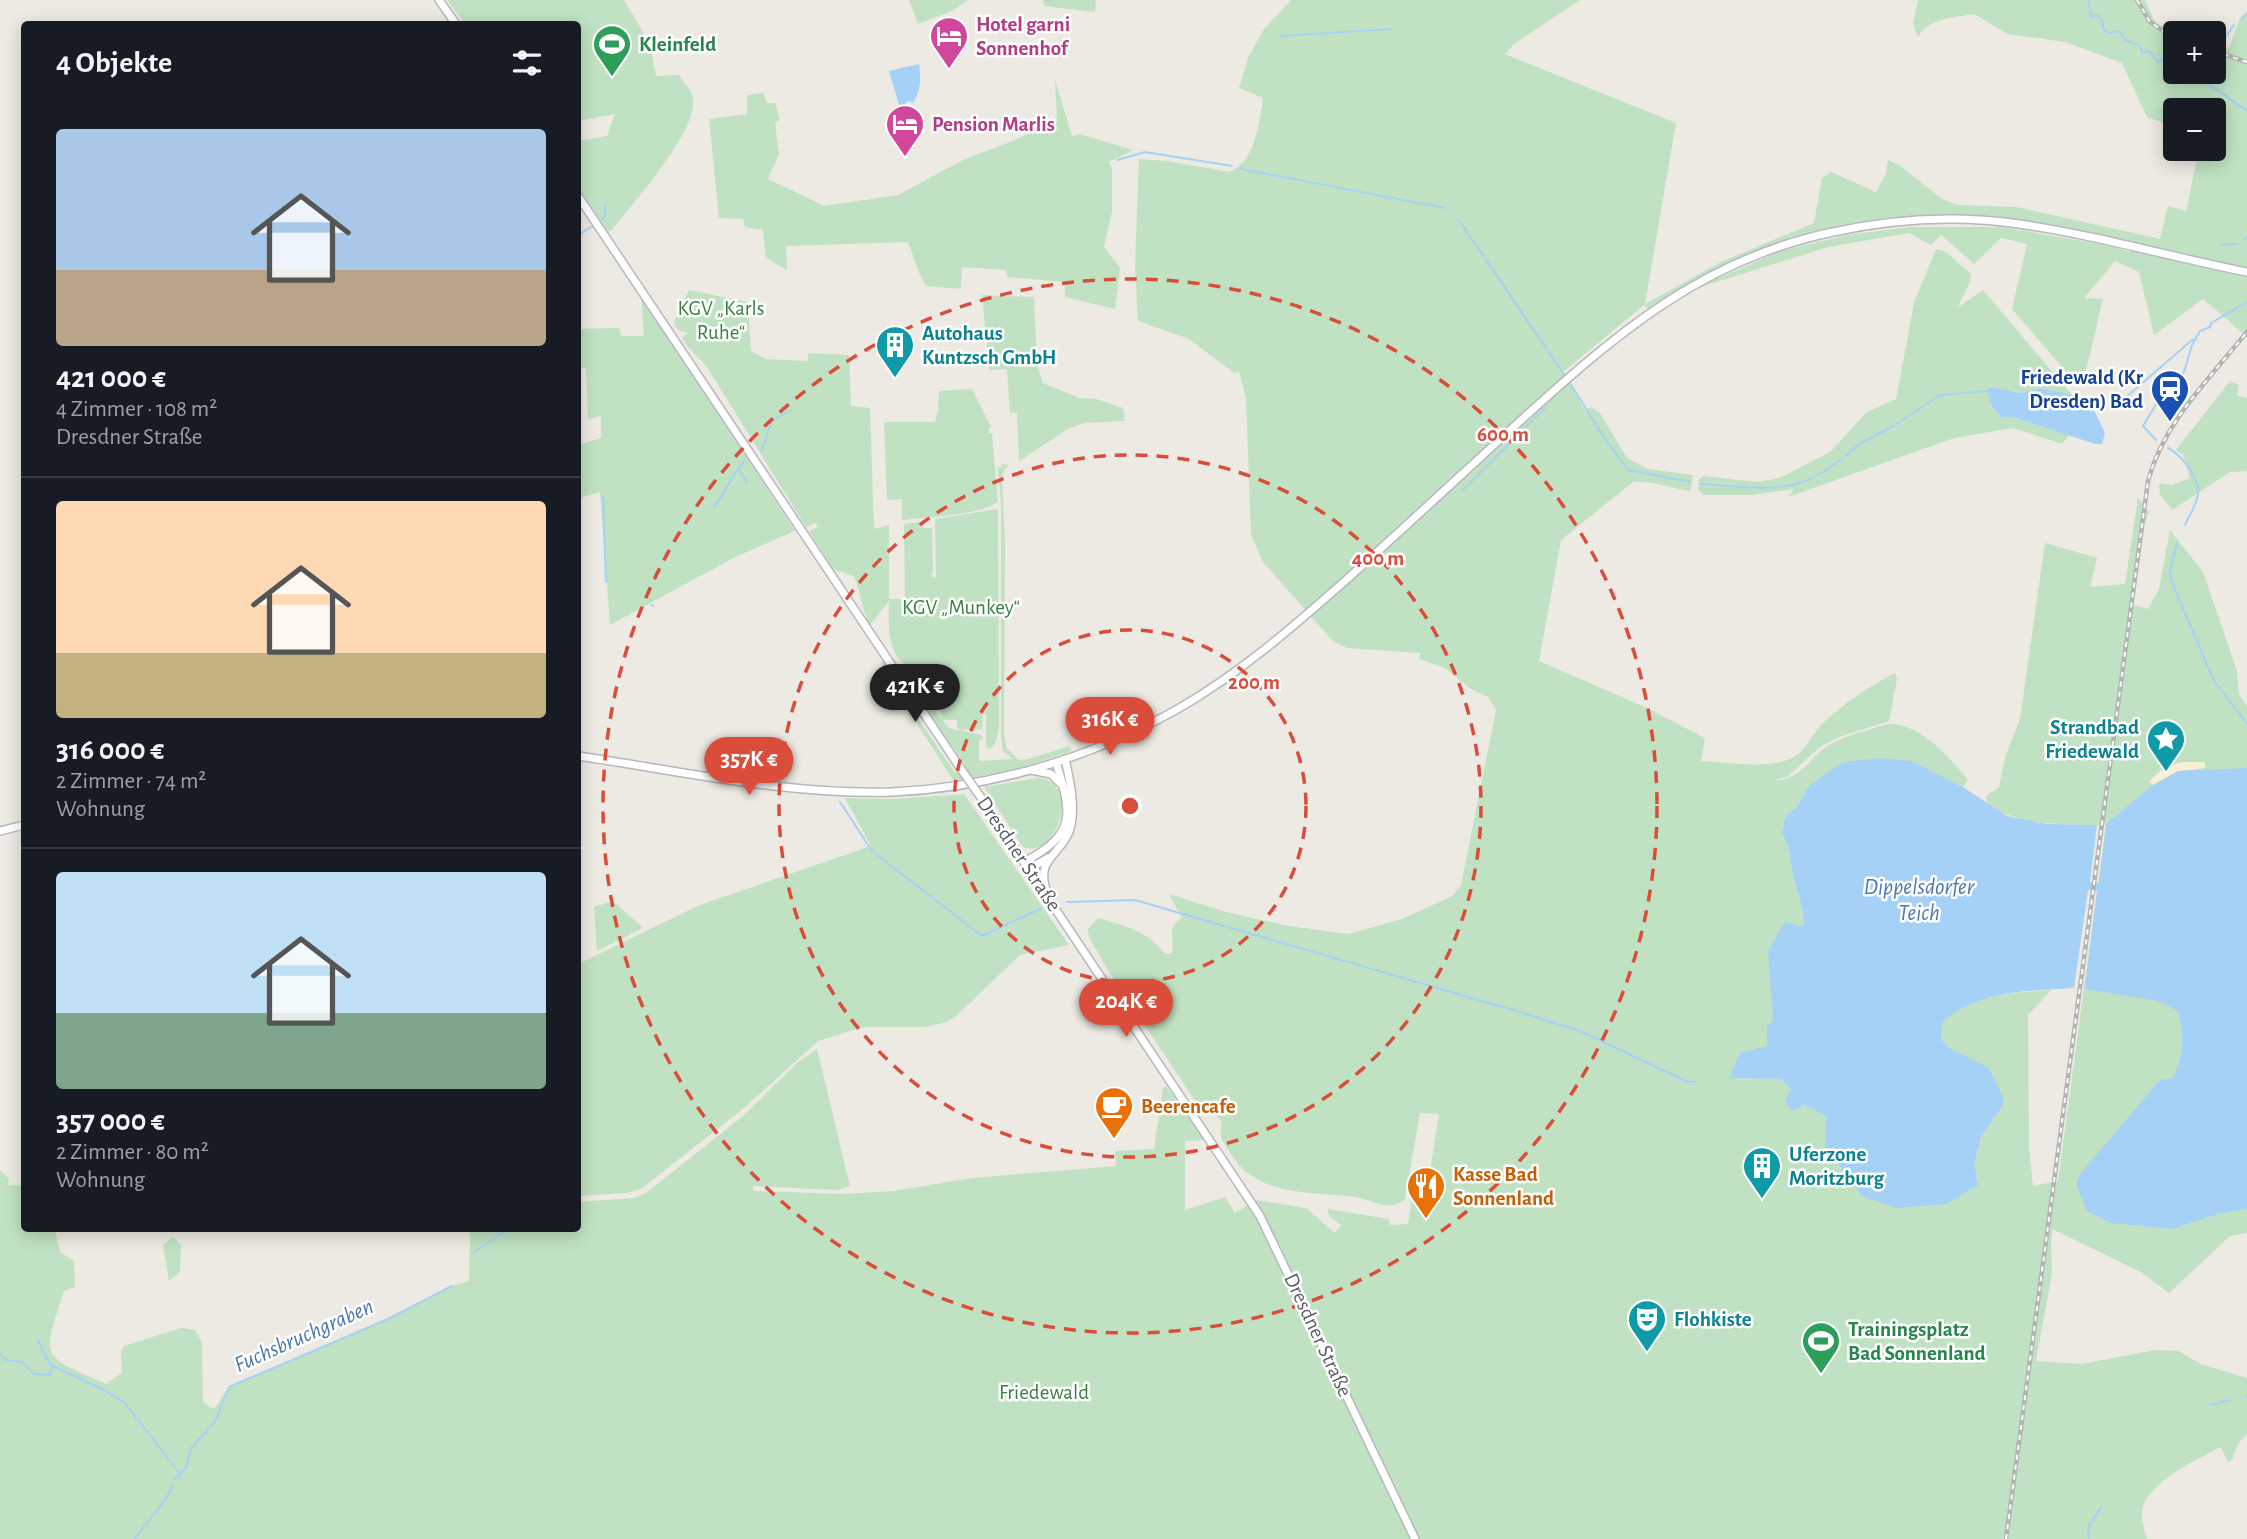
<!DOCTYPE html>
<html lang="de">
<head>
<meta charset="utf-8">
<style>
  :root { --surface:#171b24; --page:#20242c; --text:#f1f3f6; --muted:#9ea1a6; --line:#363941; --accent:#da4d3a }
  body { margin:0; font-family:"Alegreya Sans",sans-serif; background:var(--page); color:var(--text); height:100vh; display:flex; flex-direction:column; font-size:26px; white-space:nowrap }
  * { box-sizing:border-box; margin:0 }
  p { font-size:23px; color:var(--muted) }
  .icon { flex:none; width:38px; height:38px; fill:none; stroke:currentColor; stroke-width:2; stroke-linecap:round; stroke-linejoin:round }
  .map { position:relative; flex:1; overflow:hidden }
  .drawer { position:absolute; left:21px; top:21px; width:560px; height:1211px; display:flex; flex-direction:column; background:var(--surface); border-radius:7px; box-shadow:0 4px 18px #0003 }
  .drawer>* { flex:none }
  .buttons { position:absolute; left:2163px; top:21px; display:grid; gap:14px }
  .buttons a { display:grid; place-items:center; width:63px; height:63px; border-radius:7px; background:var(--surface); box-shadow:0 4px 18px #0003; font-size:35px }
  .price { position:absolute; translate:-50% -60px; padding:0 16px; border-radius:24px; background:var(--accent); color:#fff; font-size:23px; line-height:46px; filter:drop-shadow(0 2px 4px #0008) }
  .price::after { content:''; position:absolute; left:50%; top:42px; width:21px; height:16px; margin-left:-10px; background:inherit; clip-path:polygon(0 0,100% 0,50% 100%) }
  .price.on { background:#222; color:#fff }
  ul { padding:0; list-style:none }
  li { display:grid; align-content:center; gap:14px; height:371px; padding:0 35px }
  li+li { border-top:2px solid var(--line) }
  li span { display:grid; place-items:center; height:217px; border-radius:7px; color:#555 }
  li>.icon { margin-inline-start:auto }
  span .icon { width:126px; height:126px; fill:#fffc; stroke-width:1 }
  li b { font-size:30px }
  h2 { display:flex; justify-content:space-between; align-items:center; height:84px; padding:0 35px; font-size:30px }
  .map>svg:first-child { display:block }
  .green { fill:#c0e2c2; fill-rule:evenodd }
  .sand { fill:#f7f0d2 }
  .water { fill:#a6d1f7 }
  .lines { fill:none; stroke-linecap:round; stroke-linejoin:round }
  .stream { stroke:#a6d1f7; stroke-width:2 }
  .secondary-casing { stroke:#b6b8bd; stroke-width:10 }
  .secondary { stroke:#fff; stroke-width:7 }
  .rail-casing { stroke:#b2b3b3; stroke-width:4.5 }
  .rail { stroke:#fff; stroke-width:2; stroke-dasharray:5; stroke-linecap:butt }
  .secondary-bridge-casing { stroke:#b6b8bd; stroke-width:10; stroke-linecap:butt }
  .secondary-bridge { stroke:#fff; stroke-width:7 }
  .ring { fill:none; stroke:#da4d3a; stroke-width:3.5; stroke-dasharray:12 9 }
  .labels { text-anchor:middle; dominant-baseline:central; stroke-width:5; stroke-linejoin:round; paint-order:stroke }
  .hotel-label { font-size:21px; font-weight:bold; fill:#b23c85; stroke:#fff; text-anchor:start }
  .leisure-label { font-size:21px; font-weight:bold; fill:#27864d; stroke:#fff; text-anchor:start }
  .park-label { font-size:21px; fill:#3b8041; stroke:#fff }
  .culture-label { font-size:21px; font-weight:bold; fill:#0d838f; stroke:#fff; text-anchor:start }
  .transit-label { font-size:21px; font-weight:bold; fill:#164399; stroke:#fff; text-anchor:end }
  .street-label { font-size:21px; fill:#5a5d62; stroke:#fff }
  .food-label { font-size:21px; font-weight:bold; fill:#c56008; stroke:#fff; text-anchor:start }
  .water-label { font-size:23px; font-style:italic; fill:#4977b0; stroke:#fff }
  .centre { fill:#da4d3a; stroke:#fff; stroke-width:3.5 }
  .ring-label { font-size:21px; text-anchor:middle; font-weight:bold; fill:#da4d3a; stroke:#fff; stroke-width:5; stroke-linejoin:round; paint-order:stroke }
</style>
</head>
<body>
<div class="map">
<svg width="2247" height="1539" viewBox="0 0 2247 1539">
  <rect width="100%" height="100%" fill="#eceae2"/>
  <path class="green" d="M447,0H624L650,44L656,76L679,75C683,82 692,90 693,98C698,131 634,202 612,230L608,231L578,189V141L607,136L615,114L578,121V24H465Z
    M909,0H968L952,11L918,24Z
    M1043,0H1096L1095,12L1044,6Z
    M1291,0H1580L1514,44L1505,54L1676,123L1645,304L1723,261L1814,223L1822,178L1831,172L1876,192L1886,174L1888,160L1899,165L1942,199L1957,205L2016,207L2160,239L2168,206L2186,211L2199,149H2214V110H2175V127L2147,117L2122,63L2065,42L2008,34L1974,14C1954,18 1930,17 1918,37L1913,23L1918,0H2145L2155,22L2175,33V72H2214V45L2229,48L2241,16L2247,13V337L2203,299L2154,335L2139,272L2115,261L2084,298L2103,299L2086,370L2073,380L2012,309L2027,244L2001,238L1974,264L1941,235L1931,245L1909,233L1828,247L1694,289L1780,251L1848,235L1908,227H2002L2111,246L2129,252L2143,246C2125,240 2105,237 2086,233C1970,209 1863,210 1751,254C1715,268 1682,289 1648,309L1644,305L1563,372L1585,411L1591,407L1600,413L1627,458L1648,469L1693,475L1691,491C1672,489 1652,480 1633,482L1561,540L1539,661L1647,708L1705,738L1701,761C1728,762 1762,769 1787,760C1806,754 1810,735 1824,722C1844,703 1870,686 1895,673L1897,679L1889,721L1839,737L1821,746L1787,777L1774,780C1794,783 1808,762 1822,750C1833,741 1848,736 1861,732C1871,730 1882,724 1892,724C1922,725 1951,759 1968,780L1963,787L1912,761L1809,786L1797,807L1785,817L1782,833C1790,847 1790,861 1793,876C1797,893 1804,907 1804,925L1798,926L1783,1035L1730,1078L1781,1079L1804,1105L1826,1116L1974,1164L1982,1135L2002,1107L1959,1052L1948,1047L1941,1039L1942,1023C1971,994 2013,993 2051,990L2028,1015L2029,1149L2033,1186L2058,1181L2106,825C2066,825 2024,826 1988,806L1986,796L1999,787L2005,757L2020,719L2045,543L2097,558L2090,587L2125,584L2138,498L2149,512L2145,522L2133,605L2148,609L2159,589L2170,530L2203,572L2237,671L2239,695L2247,706V1233L2230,1236L2169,1293L2141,1272L2054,1230L2053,1228L2051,1244L2052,1273L2036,1361L2082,1364L2155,1350L2178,1351L2201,1364L2247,1378V1434L2238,1444L2232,1460L2228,1462L2221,1447C2197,1459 2153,1480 2143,1506C2140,1516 2144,1529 2147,1539H0V1170L9,1179L8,1185L24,1186V1228L55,1229L60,1252L74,1261L75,1287L64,1291C41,1361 41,1355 106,1384L122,1373L121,1351L124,1346L181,1328L195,1330L202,1343L203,1402L214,1409L229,1387L388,1319L452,1286L469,1281L470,1229L578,1228V1202L634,1198L646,1193L743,1116L797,1063L817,1049L850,1186L837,1190L753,1186V1191L844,1194L894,1191L972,1178L1116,1166L1115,1151L1154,1149L1163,1088L1166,1086L1205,1140L1185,1141V1210L1225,1197L1235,1213L1256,1200L1306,1208L1335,1233L1341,1225L1330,1217L1327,1209L1389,1219L1390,1225L1408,1224L1412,1196H1426L1439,1114L1420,1113L1405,1199C1390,1212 1377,1202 1360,1198C1320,1191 1281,1198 1246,1172C1240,1168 1223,1143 1221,1137C1220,1132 1222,1127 1221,1121L1211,1110L1204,1114L1106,967L1089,937L1088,929L1098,918C1126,927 1146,929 1165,954H1171C1176,940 1165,927 1182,918L1169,894L1226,912L1289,926L1348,934L1402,919L1452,896L1461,885L1496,710L1488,697L1471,689L1445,668L1419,659L1420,653L1347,648L1333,641L1263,562L1251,535L1246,398L1239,372L1234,373L1189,339L1138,321L1135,266L1139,159L1167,161L1229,172C1255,163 1260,121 1263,98L1239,88L1248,58L1264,29ZM2186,762H2205V768L2178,771L2153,785L2177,763Z
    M1055,80L1072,136L1080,134L1133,150L1109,162L1112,168V212L1104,247L1120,268L1115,309L1065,297V282L1007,277L1006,270L962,267L961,289L926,286L920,275L908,242L786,246L787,270L766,258L763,230L745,227L743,219L719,218L709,119L747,114V95L763,93L767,103H775L780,120L775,123L779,154L768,179L824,206L898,195L963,160L1015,140L1057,120Z
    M1936,249L1946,252L1971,274L1970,282L1957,308L1983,290L2072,395L2041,388L2022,393L1990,387L1992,407L2001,417L2016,418L2069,435L2062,444L2013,428L1954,438L1788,497L1794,489L1751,495H1703L1698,489L1699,480L1703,476L1757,482L1780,478L1830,452L1867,412L1896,399L1914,303Z
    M689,290L748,302L751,351L766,359L808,361V353L849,355L851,406L870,408L874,529L889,525V599H905L904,524L922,522L923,528H932L933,571L931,577L936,578L935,519L998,509L999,725C998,733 997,746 989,749L986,747V713L983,714L982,729L960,730L957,728V720H942L940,706H931L949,728L981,735L983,740H979V761L1013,759L1003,751L1001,736V505L998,467H1001V464L1009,465L1003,472L1002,480L1005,542L1004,735L1007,749L1019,760L1029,759L1069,746L1072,751L1017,769L953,782L961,779L953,780L882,669V662L885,661L888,674L955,773L966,766L904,677L908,666C885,653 889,623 889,601L870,625C861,609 861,592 854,576L833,569L809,531L818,527L816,523L806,527L707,367L687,346L682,337L688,333L678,330L674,322Z
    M641,295L795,531L735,557L610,625L600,492L578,498V445L601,438V416L588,419L586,368H578V329L620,328L621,336H644Z
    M982,295L1034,297L1037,365L1043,383L1079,398L1096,399L1123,408L1125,421L1083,423L1068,429L1019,461L1017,413H1010L1007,369L989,370Z
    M2230,381L2239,385L2237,395L2247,398V471L2230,472L2172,510L2160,494L2159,483L2172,485L2190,478L2183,454L2176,450Z
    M972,389L991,427L988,429L990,433H992L998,502C976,516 929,517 902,520V499L887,500L884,422H935L938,411L939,391Z
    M1037,778C1084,781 1056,861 1023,847L984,787Z
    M964,794L1069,945L1020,955L956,1016L947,1022L924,1027H863L818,1041L744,1108L641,1189L627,1193L578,1196V964L700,905L871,846L845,798L894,799Z
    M613,901L643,928L597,951L594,907Z
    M173,1237L181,1245L180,1272L169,1281L163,1245Z"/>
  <path class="sand" d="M2186,762H2205V768L2178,771L2153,785L2149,781L2166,766Z"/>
  <path class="water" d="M919,64C921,79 921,90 913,103L908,101L905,104L910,108L901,112L889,71Z
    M1990,387L2022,393L2041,388L2072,395L2095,412L2105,433L2102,444H2095L2016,418L2001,417L1992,407L1987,390Z
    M1882,758L1912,761L1963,787L2007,816L2048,824L2097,825L2090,882L2099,883L2106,824L2153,785L2178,771L2247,768V1209L2218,1214L2172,1229L2110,1223L2087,1211L2076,1184L2080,1174L2160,1080L2173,1078C2184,1052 2185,1038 2178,1011L2158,1001L2085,989L2097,891L2088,890L2074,988C2030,991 1976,990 1942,1023L1941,1039L1948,1047L1989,1068L2004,1099L2002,1107L1982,1135L1974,1164L1978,1185L1947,1204L1896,1208L1862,1196L1825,1147L1826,1116L1804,1105L1792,1111L1785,1101L1791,1090L1781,1079L1729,1078L1740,1053L1767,1046V1026L1773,1021L1768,952L1785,921L1798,926L1804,925C1804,907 1797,893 1793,876C1790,861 1790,847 1782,833L1785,817L1797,807L1809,786L1843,762Z"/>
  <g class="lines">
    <path class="stream" d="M2088,0L2092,17L2097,15L2102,20L2104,30L2109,33L2119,31L2126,41L2139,45L2143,53L2149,51L2158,62L2165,58L2175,60
      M2242,19L2247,13
      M1280,36L1391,29
      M2220,45L2234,25
      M2193,72L2199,79
      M2205,80L2209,72
      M2201,81C2218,87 2232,102 2247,111
      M1117,160L1145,152L1232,166
      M1241,169L1445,208
      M602,220L605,216V205
      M1459,220L1565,376
      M578,235L593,226
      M2243,240L2247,237
      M2221,245L2237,244
      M1568,380L1603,436L1628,470L1690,482
      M2117,405L2192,340L2196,339
      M1897,424L1940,395L1989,391
      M2156,440L2143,426L2158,401L2183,375L2192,345L2200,331L2210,327L2211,323L2247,302
      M2168,448C2180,454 2196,474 2198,488C2200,499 2189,516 2185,525
      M761,451L772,421L791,410
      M1846,456L1859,444L1894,426
      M739,470L747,483
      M1701,484C1734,486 1773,493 1805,481C1818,477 1830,467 1842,459
      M1463,490L1545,408
      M603,496L606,582
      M714,507C726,493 730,476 744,462
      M2177,544L2170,570L2171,580L2214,681L2247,724
      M649,598L650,600
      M652,605L653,606
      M840,802L872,851L982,936L1040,909
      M1067,902L1135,900L1523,1013L1580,1031L1688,1082H1695
      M578,1202H580
      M474,1252L510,1228
      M38,1340L48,1361L53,1366L104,1390L124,1402L180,1474
      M0,1354L6,1360L22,1362L35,1374L50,1375L52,1367
      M2246,1397L2247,1396
      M2210,1405L2231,1400
      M175,1479L186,1468L191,1448L215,1422L229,1387L388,1319L452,1286
      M135,1539C147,1520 164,1506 173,1486
      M2089,1539L2088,1527L2102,1506"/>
    <defs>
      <path id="secondary" d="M439,0L456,24
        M578,196L961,769
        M578,756C681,771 786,795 892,792C991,788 1090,758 1176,710C1239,674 1293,627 1346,580C1404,528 1461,475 1519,422C1615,335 1702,259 1833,232C1893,219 1958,215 2019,224C2096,235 2171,257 2247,272
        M1031,770L1051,774L1060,783
        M982,799L1260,1216L1415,1539
        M0,831L24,825
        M1024,862C1077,834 1072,814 1056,762
        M1029,869L1048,858
        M1047,892C1034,858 1062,855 1070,829C1076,807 1070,781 1065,759"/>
    </defs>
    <use href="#secondary" class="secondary-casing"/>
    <use href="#secondary" class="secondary"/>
    <defs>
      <path id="rail" d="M2137,0L2150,22L2175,39
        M2214,51L2247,62
        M2006,1539L2148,481C2164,422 2210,378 2247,332"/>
    </defs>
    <use href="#rail" class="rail-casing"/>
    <use href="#rail" class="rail"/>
    <defs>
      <path id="secondary-bridge" d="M961,769L982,799"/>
    </defs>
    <use href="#secondary-bridge" class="secondary-bridge-casing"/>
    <use href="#secondary-bridge" class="secondary-bridge"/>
  </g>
  <g class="ring">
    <circle cx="1130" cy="806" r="176"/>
    <circle cx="1130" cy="806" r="351"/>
    <circle cx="1130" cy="806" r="527"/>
  </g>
  <defs>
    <symbol id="hotel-pin" viewBox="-11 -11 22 30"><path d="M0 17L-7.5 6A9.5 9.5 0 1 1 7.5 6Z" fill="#d1479c" stroke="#fff"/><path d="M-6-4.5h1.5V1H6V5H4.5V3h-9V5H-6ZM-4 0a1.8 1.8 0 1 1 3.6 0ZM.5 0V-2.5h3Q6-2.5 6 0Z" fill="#fff"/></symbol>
    <symbol id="stadium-pin" viewBox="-11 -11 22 30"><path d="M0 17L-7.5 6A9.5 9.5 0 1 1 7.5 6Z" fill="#2e9e5b" stroke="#fff"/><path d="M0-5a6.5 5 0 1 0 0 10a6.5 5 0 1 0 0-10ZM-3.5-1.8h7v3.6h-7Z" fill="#fff"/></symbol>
    <symbol id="building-pin" viewBox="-11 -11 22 30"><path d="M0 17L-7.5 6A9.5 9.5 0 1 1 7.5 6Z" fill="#0f9aa8" stroke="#fff"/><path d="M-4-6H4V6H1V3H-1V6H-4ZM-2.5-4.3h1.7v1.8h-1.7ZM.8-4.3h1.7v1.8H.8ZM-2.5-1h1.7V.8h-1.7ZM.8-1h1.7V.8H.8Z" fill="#fff"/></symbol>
    <symbol id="station-pin" viewBox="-11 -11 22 30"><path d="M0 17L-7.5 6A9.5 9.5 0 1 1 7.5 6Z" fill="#1a4fb4" stroke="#fff"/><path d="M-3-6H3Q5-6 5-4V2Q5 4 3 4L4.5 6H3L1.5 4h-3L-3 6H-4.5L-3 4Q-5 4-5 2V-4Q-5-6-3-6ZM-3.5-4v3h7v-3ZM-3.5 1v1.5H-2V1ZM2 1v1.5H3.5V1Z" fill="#fff"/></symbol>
    <symbol id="sight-pin" viewBox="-11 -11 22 30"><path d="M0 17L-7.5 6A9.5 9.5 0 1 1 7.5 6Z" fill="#0f9aa8" stroke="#fff"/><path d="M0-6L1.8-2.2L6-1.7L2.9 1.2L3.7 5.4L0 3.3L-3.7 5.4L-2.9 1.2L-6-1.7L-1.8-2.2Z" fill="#fff"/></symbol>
    <symbol id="cafe-pin" viewBox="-11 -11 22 30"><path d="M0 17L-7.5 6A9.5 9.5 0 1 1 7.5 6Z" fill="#e8710a" stroke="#fff"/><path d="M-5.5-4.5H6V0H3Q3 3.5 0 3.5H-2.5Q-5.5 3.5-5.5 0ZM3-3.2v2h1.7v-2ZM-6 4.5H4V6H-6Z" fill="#fff"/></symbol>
    <symbol id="restaurant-pin" viewBox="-11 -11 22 30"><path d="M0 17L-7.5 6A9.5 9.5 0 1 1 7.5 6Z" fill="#e8710a" stroke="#fff"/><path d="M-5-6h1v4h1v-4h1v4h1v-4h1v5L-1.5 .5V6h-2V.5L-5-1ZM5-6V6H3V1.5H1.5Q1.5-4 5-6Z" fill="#fff"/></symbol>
    <symbol id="theatre-pin" viewBox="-11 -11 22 30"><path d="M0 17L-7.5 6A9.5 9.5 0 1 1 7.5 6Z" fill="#0f9aa8" stroke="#fff"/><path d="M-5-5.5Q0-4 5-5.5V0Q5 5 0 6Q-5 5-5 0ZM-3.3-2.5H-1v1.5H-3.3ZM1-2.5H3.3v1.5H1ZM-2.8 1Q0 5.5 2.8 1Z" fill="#fff"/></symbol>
  </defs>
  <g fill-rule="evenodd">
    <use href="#hotel-pin" x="927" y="14" width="44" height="60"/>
    <use href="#stadium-pin" x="590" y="22" width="44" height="60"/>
    <use href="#hotel-pin" x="883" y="102" width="44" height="60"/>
    <use href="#building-pin" x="873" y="323" width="44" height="60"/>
    <use href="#station-pin" x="2148" y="367" width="44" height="60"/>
    <use href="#sight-pin" x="2144" y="717" width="44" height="60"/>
    <use href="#cafe-pin" x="1092" y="1084" width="44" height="60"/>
    <use href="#building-pin" x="1740" y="1144" width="44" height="60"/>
    <use href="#restaurant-pin" x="1404" y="1164" width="44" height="60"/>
    <use href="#theatre-pin" x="1625" y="1297" width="44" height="60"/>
    <use href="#stadium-pin" x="1799" y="1319" width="44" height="60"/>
  </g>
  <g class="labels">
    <g class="hotel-label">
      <text x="976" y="24">Hotel garni<tspan x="976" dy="24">Sonnenhof</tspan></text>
      <text x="932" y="124">Pension Marlis</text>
    </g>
    <g class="leisure-label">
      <text x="639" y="44">Kleinfeld</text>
      <text x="1848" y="1329">Trainingsplatz<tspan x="1848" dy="24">Bad Sonnenland</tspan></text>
    </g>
    <g class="park-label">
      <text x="721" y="308">KGV „Karls<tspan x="721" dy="24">Ruhe“</tspan></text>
      <text x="961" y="607">KGV „Munkey“</text>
      <text x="1044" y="1392">Friedewald</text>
    </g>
    <g class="culture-label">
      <text x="922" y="333">Autohaus<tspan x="922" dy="24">Kuntzsch GmbH</tspan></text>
      <text x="2139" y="727" text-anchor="end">Strandbad<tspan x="2139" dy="24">Friedewald</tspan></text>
      <text x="1789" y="1154">Uferzone<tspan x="1789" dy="24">Moritzburg</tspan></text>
      <text x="1674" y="1319">Flohkiste</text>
    </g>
    <g class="transit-label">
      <text x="2143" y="377">Friedewald (Kr<tspan x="2143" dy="24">Dresden) Bad</tspan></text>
    </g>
    <g class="street-label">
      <text transform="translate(1019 854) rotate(56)">Dresdner Straße</text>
      <text transform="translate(1318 1335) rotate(65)">Dresdner Straße</text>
    </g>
    <g class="food-label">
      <text x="1141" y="1106">Beerencafe</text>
      <text x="1453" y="1174">Kasse Bad<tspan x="1453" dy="24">Sonnenland</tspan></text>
    </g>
    <g class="water-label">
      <text x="1919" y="887">Dippelsdorfer<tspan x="1919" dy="26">Teich</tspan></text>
      <text transform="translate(304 1336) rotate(-24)">Fuchsbruchgraben</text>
    </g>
  </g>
  <circle cx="1130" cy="806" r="10" class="centre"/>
  <g class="ring-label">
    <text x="1503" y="441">600 m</text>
    <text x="1378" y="565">400 m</text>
    <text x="1254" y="689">200 m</text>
  </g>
</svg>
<div class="buttons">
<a>+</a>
<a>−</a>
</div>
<b class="price on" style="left:915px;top:724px">421K €</b>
<b class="price" style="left:1110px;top:757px">316K €</b>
<b class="price" style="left:749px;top:797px">357K €</b>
<b class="price" style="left:1126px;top:1039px">204K €</b>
<section class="drawer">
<h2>4 Objekte<svg class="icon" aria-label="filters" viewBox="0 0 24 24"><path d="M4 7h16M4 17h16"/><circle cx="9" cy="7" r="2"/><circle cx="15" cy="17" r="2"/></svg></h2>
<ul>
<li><span style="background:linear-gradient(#a9c7e8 65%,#b9a48a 0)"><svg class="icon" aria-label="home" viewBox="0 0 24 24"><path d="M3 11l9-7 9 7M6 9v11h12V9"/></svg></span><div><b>421 000 €</b><p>4 Zimmer · 108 m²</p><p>Dresdner Straße</p></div></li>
<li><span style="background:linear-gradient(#ffd9b3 70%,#c2b280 0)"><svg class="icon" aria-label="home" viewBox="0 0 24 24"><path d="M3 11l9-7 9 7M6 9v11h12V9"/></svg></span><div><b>316 000 €</b><p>2 Zimmer · 74 m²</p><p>Wohnung</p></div></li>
<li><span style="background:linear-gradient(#bfe0f5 65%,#7fa58c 0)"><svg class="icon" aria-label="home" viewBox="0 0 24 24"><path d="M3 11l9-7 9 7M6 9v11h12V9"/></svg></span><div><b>357 000 €</b><p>2 Zimmer · 80 m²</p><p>Wohnung</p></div></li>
</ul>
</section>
</div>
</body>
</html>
